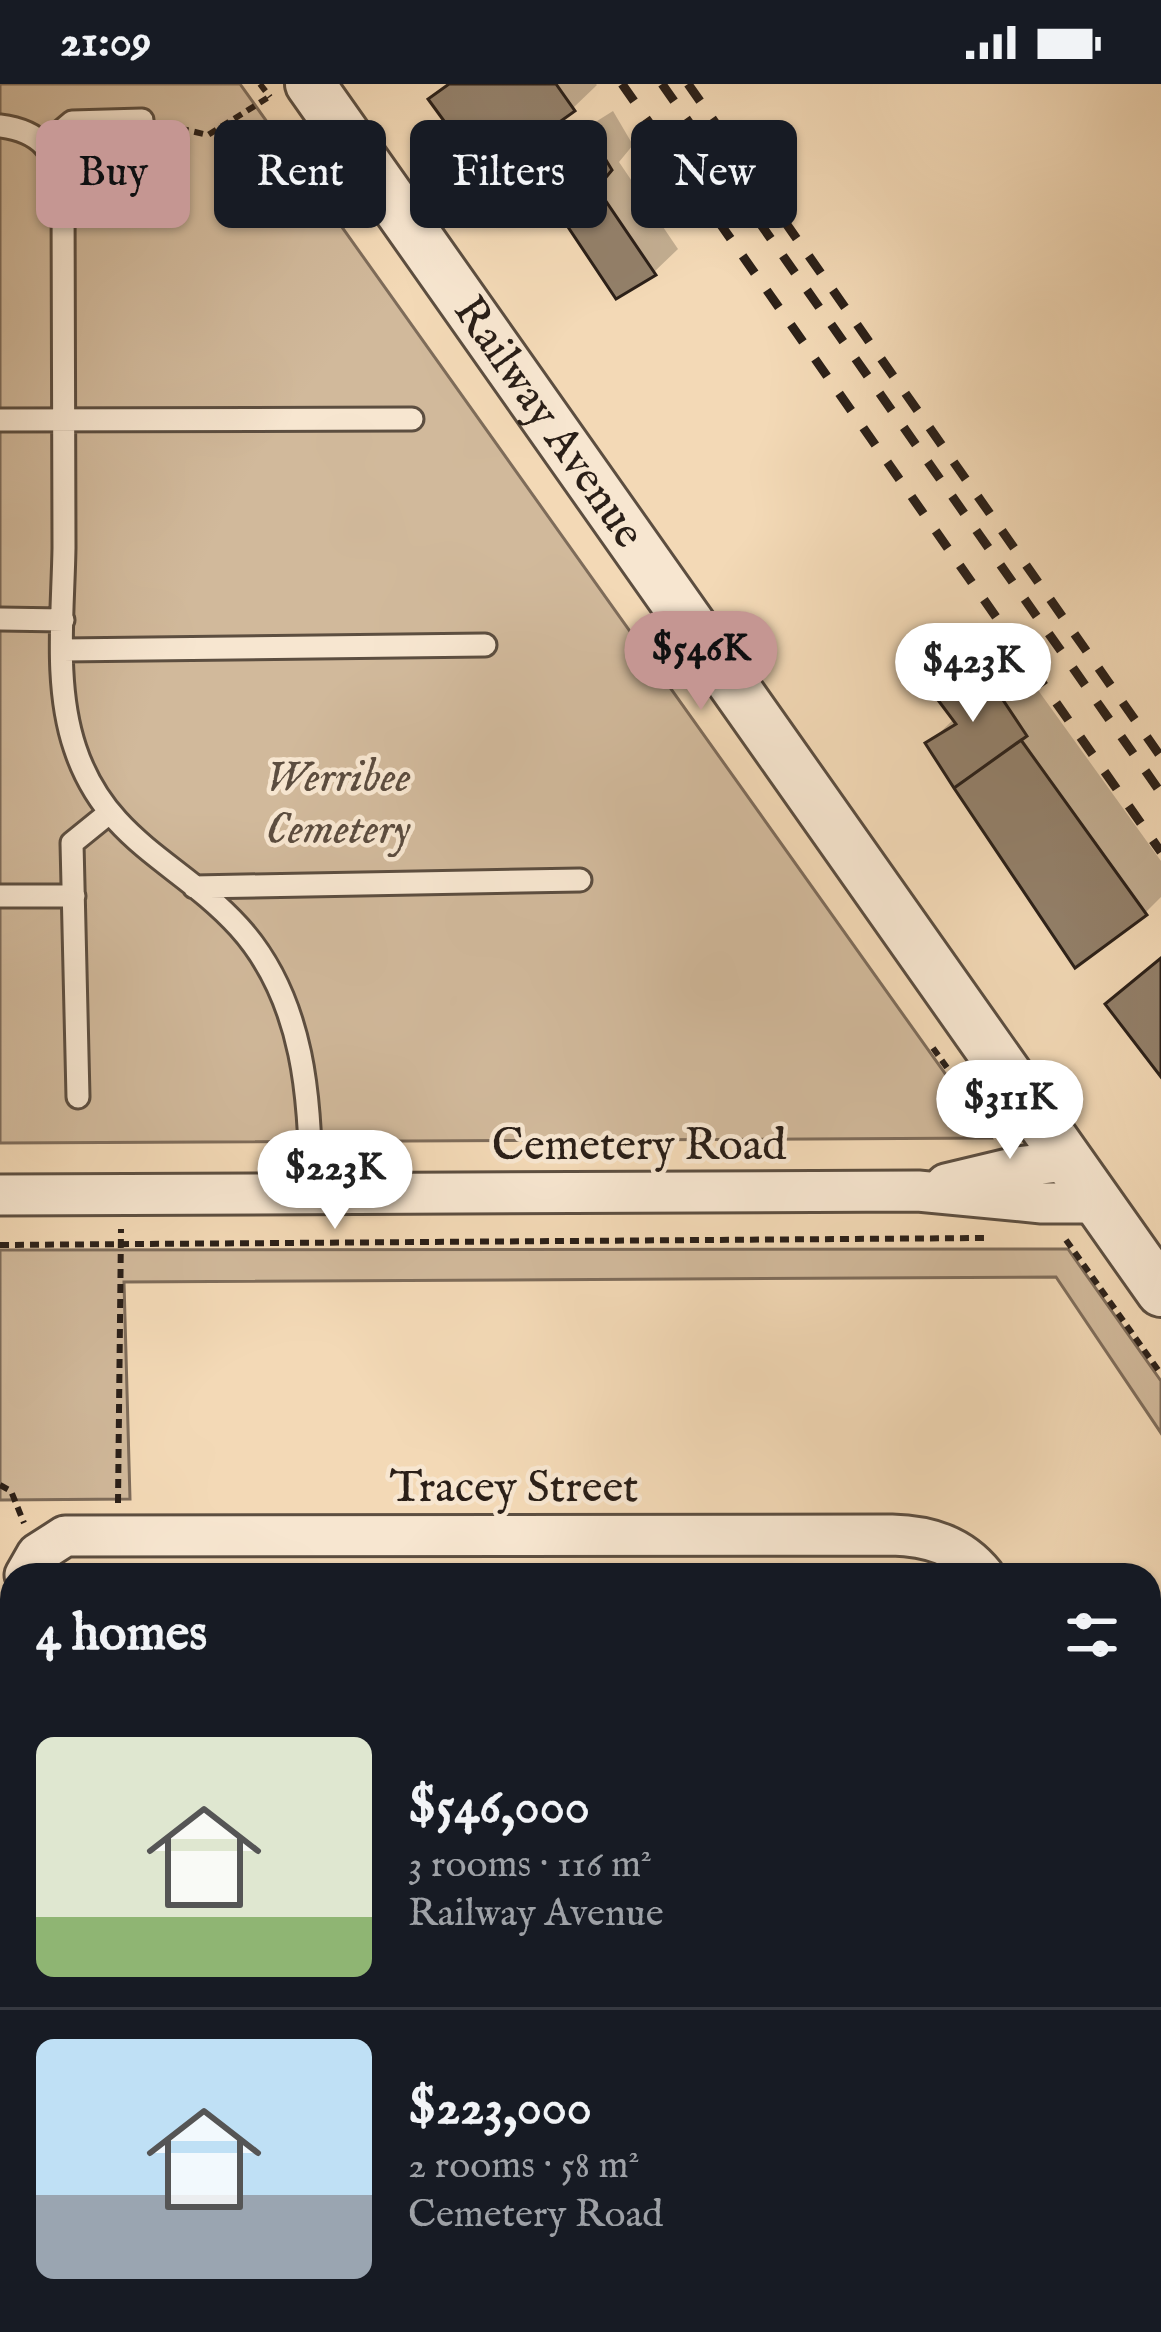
<!DOCTYPE html>
<html lang="en">
<head>
<meta charset="utf-8">
<style>
  :root { --surface:#171b24; --page:#20242c; --text:#f1f3f6; --muted:#9ea1a6; --line:#363941; --accent:#c59692 }
  body { margin:0; font-family:"IM FELL English",serif; background:var(--page); color:var(--text); height:100vh; display:flex; flex-direction:column; font-size:45px; white-space:nowrap }
  * { box-sizing:border-box; margin:0 }
  p { font-size:39px; color:var(--muted) }
  .icon { flex:none; width:66px; height:66px; fill:none; stroke:currentColor; stroke-width:2; stroke-linecap:round; stroke-linejoin:round }
  .map { position:relative; flex:1; overflow:hidden }
  .drawer { position:absolute; left:0px; top:1479px; width:1161px; height:771px; display:flex; flex-direction:column; background:var(--surface); border-radius:36px 36px 0 0; box-shadow:0 3px 9px #0004 }
  .drawer>* { flex:none }
  .guide { position:absolute; left:36px; top:36px; width:1089px; height:108px; display:flex; gap:24px }
  .price { position:absolute; translate:-50% -102px; padding:0 27px; border-radius:42px; background:#fff; color:#222; font-size:39px; line-height:78px; filter:drop-shadow(0 3px 6px #0008) }
  .price::after { content:''; position:absolute; left:50%; top:72px; width:36px; height:27px; margin-left:-18px; background:inherit; clip-path:polygon(0 0,100% 0,50% 100%) }
  .price.active { background:var(--accent); color:#111 }
  ul { padding:0; list-style:none }
  li { display:flex; align-items:center; gap:36px; height:300px; padding:0 36px }
  li+li { border-top:3px solid var(--line) }
  li span { display:grid; place-items:center; flex:none; width:336px; height:240px; border-radius:18px; color:#555 }
  li>.icon { margin-inline-start:auto }
  span .icon { width:144px; height:144px; fill:#fffc; stroke-width:1 }
  li b { font-size:51px }
  h2 { display:flex; justify-content:space-between; align-items:center; height:144px; padding:0 36px; font-size:51px }
  .tag { padding:0 42px; border-radius:18px; background:var(--surface); box-shadow:0 3px 9px #0004; font-size:42px; line-height:108px }
  .tag.active { background:var(--accent); color:#111 }
  .status { display:flex; justify-content:space-between; align-items:center; height:84px; padding:0 60px; background:var(--surface); direction:ltr }
  .status svg { height:33px; fill:currentColor }
  .map>svg:first-child { display:block }
  .green { fill:#d1b99b; stroke:#7e6c5a; stroke-width:3 }
  .shadow { fill:#0003 }
  .building { fill:#93806a; stroke:#2a1f18; stroke-width:3 }
  .lines { fill:none; stroke-linecap:round; stroke-linejoin:round }
  .service-casing { stroke:#5c4e40; stroke-width:27 }
  .minor-casing { stroke:#5c4e40; stroke-width:45 }
  .tertiary-casing { stroke:#5c4e40; stroke-width:54 }
  .path { stroke:#2a1f18; stroke-width:6; stroke-dasharray:9 6; stroke-linecap:butt }
  .service { stroke:#f7e6d0; stroke-width:21 }
  .minor { stroke:#f7e6d0; stroke-width:39 }
  .tertiary { stroke:#f7e6d0; stroke-width:48 }
  .rail { stroke:#2a1f18; stroke-width:9; stroke-dasharray:21 21; stroke-linecap:butt }
  .labels { text-anchor:middle; dominant-baseline:central; stroke-width:9; stroke-linejoin:round; paint-order:stroke }
  .street-label { font-size:45px; fill:#2a1f18; stroke:#f7e6d0 }
  .park-label { font-size:45px; font-style:italic; fill:#5c4d3f; stroke:#f7e6d0 }
</style>
</head>
<body>
<div class="status"><b>21:09</b><svg viewBox="0 0 49 12"><path d="M0 12V9h3v3zM5 12V6h3v6zM10 12V3h3v9zM15 12V0h3v12zM26 1h20v11H26zM47 4h2v5h-2z"/></svg></div>
<div class="map">
<svg width="1161" height="2248" viewBox="0 0 1161 2248">
  <rect width="100%" height="100%" fill="#f3d9b6"/>
  <filter id="stains"><feTurbulence type="fractalNoise" baseFrequency=".00167" numOctaves="4"/><feColorMatrix values="0 0 0 0 .2 0 0 0 0 .09 0 0 0 0 .02 0 0 0 .5 -.17"/></filter>
  <radialGradient id="worn" r=".72"><stop offset=".6" stop-color="#630" stop-opacity="0"/><stop offset="1" stop-color="#630" stop-opacity=".3"/></radialGradient>
  <path class="green" d="M0,0H240L991,1054L0,1059Z
    M1068,1165L1161,1297V1349L1056,1193L124,1198L130,1415L0,1416V1166Z"/>
  <path class="shadow" d="M447,0H596L597,1L573,24L485,88L432,15Z
    M613,27L633,61L619,78L678,165L654,188L534,86L557,62Z
    M1002,556L1161,777V813L1145,829L929,659L955,634L936,609L960,585Z"/>
  <path class="building" d="M449,0H556L575,27L484,92L428,15Z
    M589,48L612,86L597,104L656,191L616,215L530,86Z
    M977,577L1027,652L954,704L925,659L956,640L932,608Z
    M1021,656L1147,831L1075,884L954,704Z
    M1161,874V993L1105,920Z"/>
  <g class="lines">
    <defs>
      <path id="service" d="M0,42C41,47 57,68 63,107C63,226 64,345 64,464C63,528 54,602 75,664C106,758 180,778 239,843C305,916 311,1018 311,1111
        M46,60L72,38L142,36
        M0,336L412,335
        M0,535L63,536
        M63,566L485,561
        M194,803L580,796
        M0,812H74
        M78,1013L72,759L109,729"/>
      <path id="minor" d="M946,1100L1017,1083L1067,1077
        M0,1111L918,1107L1042,1119H1098
        M25,1491L37,1470L65,1452L892,1451C928,1452 960,1461 984,1491
        M1149,1726L1161,1735
        M846,2238V2248"/>
      <g id="tertiary">
        <path id="s1" d="M310,0L1161,1208"/>
      </g>
    </defs>
    <use href="#service" class="service-casing"/>
    <use href="#minor" class="minor-casing"/>
    <use href="#tertiary" class="tertiary-casing"/>
    <path class="path" d="M260,0L270,13
      M165,41L208,51L269,13
      M933,964L995,1051
      M1066,1156L1161,1290
      M0,1161L986,1154
      M0,1401L11,1407L24,1439
      M118,1419L121,1145
      M0,2031L12,2028"/>
    <use href="#service" class="service"/>
    <use href="#minor" class="minor"/>
    <use href="#tertiary" class="tertiary"/>
    <path class="rail" d="M622,0L1161,768
      M662,0L1161,709
      M688,0L1161,673"/>
  </g>
  <g class="labels">
    <g class="street-label">
      <text stroke="none"><textPath href="#s1" startOffset="414">Railway Avenue</textPath></text>
      <text x="639" y="1062">Cemetery Road</text>
      <text x="514" y="1404">Tracey Street</text>
    </g>
    <g class="park-label">
      <text x="338" y="694">Werribee<tspan x="338" dy="52">Cemetery</tspan></text>
    </g>
  </g>
  <rect width="100%" height="100%" filter="url(#stains)"/>
  <rect width="100%" height="100%" fill="url(#worn)"/>
</svg>
<b class="price active" style="left:701px;top:629px">$546K</b>
<b class="price" style="left:973px;top:641px">$423K</b>
<b class="price" style="left:1010px;top:1078px">$311K</b>
<b class="price" style="left:335px;top:1148px">$223K</b>
<div class="guide">
<a class="tag active">Buy</a>
<a class="tag">Rent</a>
<a class="tag">Filters</a>
<a class="tag">New</a>
</div>
<section class="drawer">
<h2>4 homes<svg class="icon" aria-label="filters" viewBox="0 0 24 24"><path d="M4 7h16M4 17h16"/><circle cx="9" cy="7" r="2"/><circle cx="15" cy="17" r="2"/></svg></h2>
<ul>
<li><span style="background:linear-gradient(#dfe7d0 75%,#8fb573 0)"><svg class="icon" aria-label="home" viewBox="0 0 24 24"><path d="M3 11l9-7 9 7M6 9v11h12V9"/></svg></span><div><b>$546,000</b><p>3 rooms · 116 m²</p><p>Railway Avenue</p></div></li>
<li><span style="background:linear-gradient(#bfe0f5 65%,#9aa5b1 0)"><svg class="icon" aria-label="home" viewBox="0 0 24 24"><path d="M3 11l9-7 9 7M6 9v11h12V9"/></svg></span><div><b>$223,000</b><p>2 rooms · 58 m²</p><p>Cemetery Road</p></div></li>
</ul>
</section>
</div>
</body>
</html>
